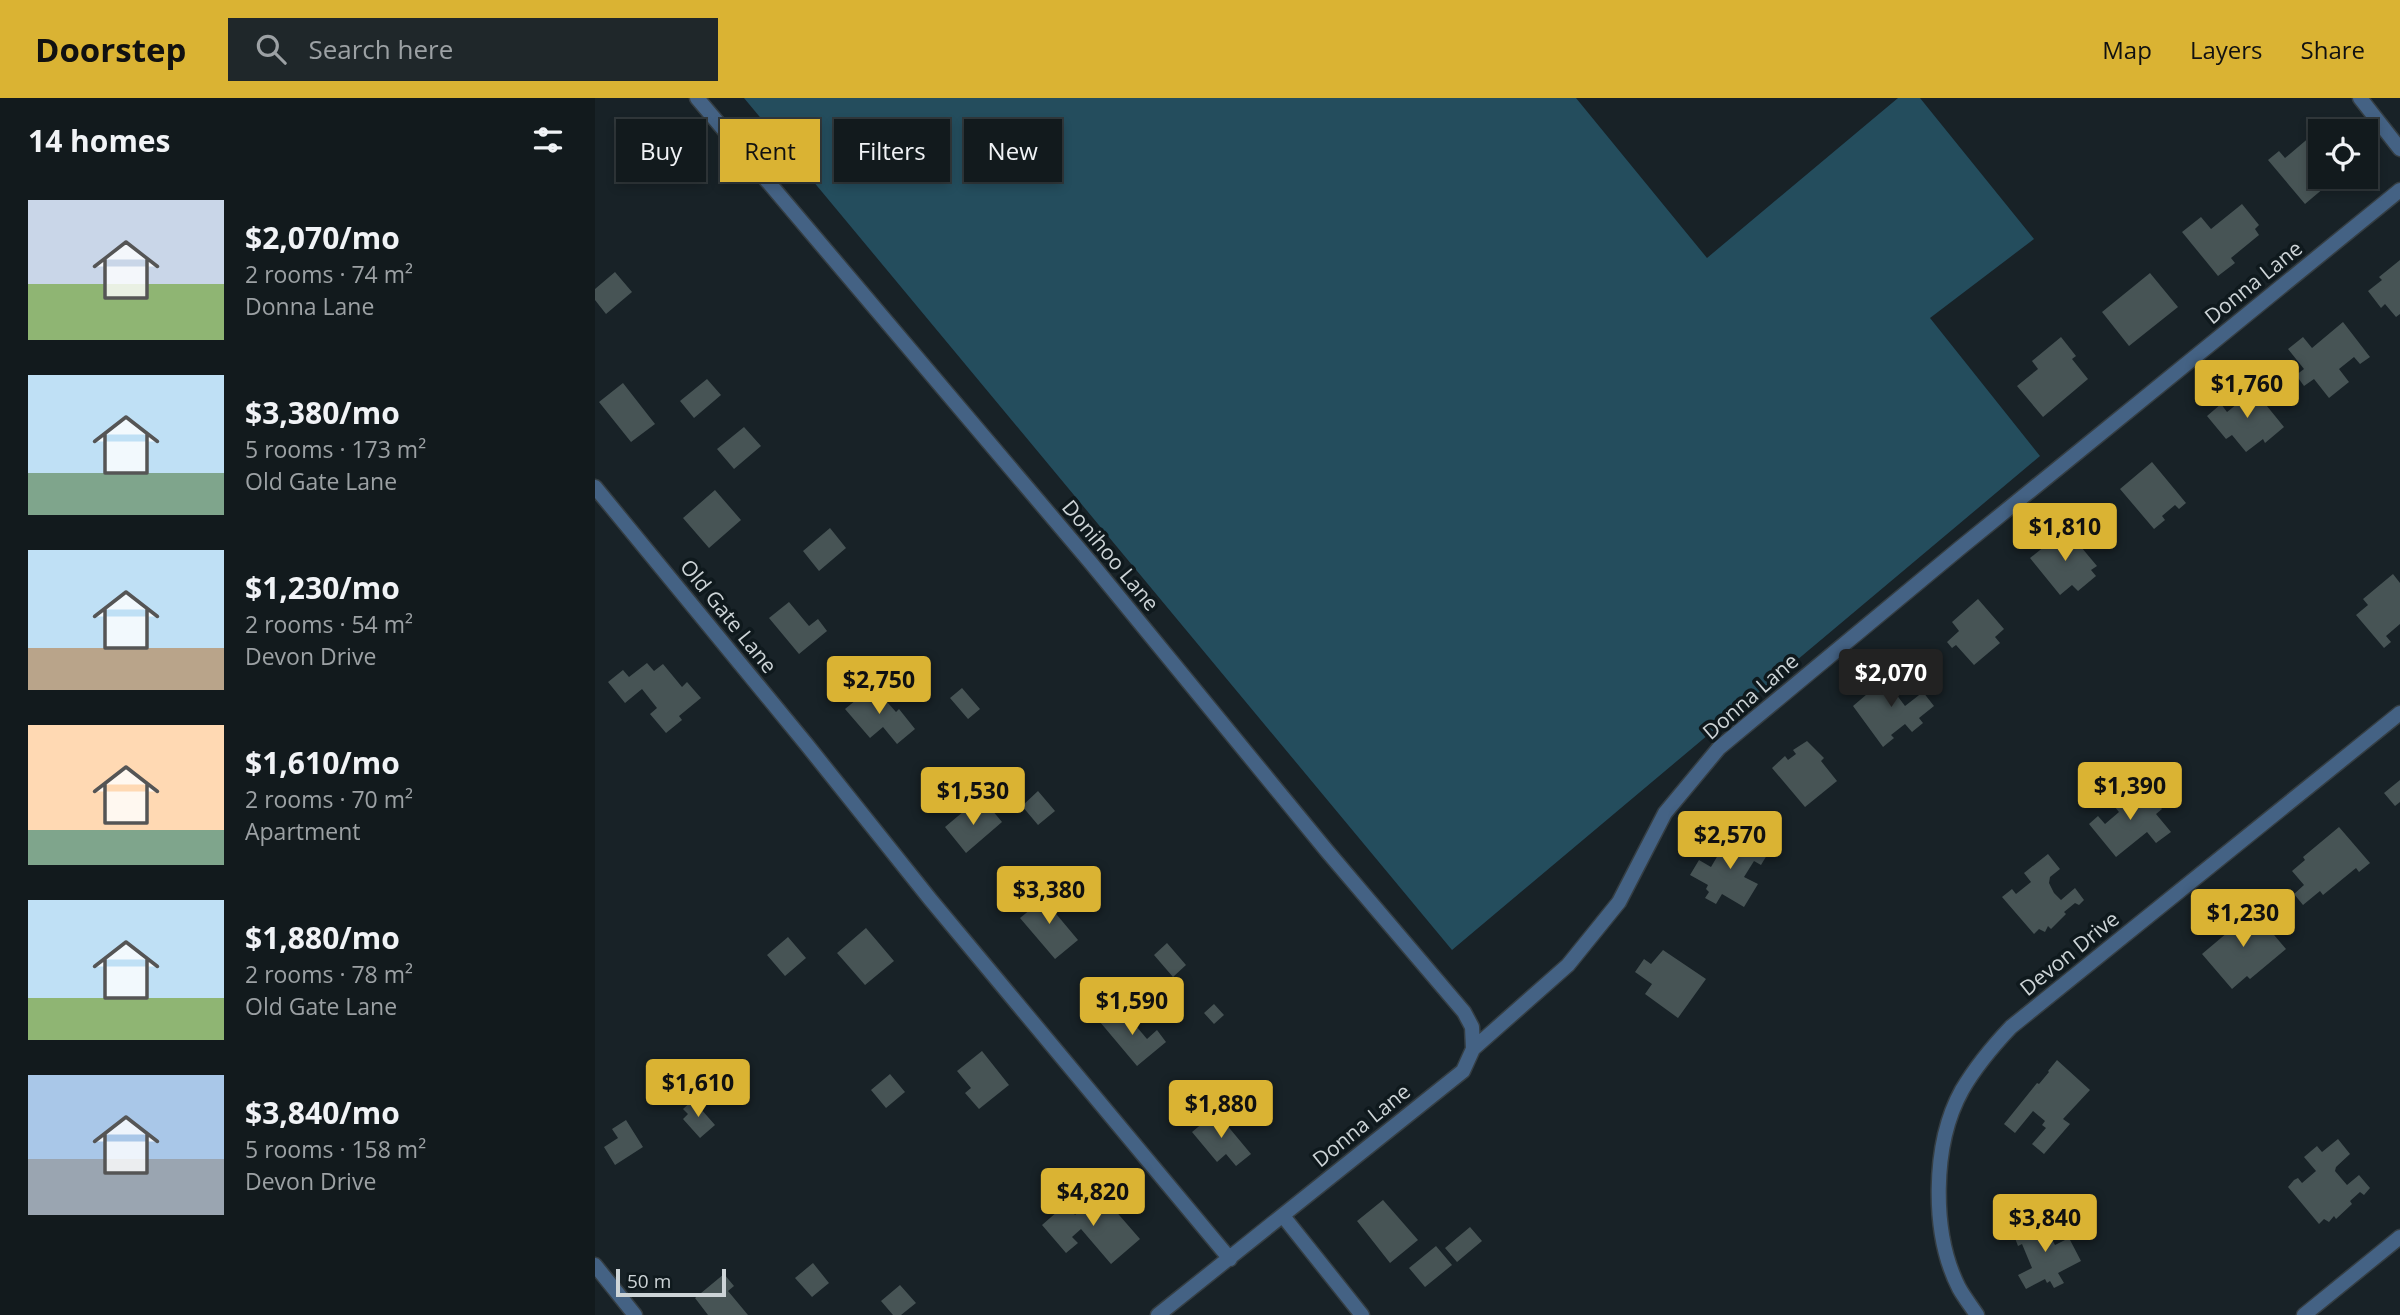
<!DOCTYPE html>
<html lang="en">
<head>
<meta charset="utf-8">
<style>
  :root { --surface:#121a1d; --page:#1f272a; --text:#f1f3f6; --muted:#9ca1a4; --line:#31383b; --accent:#dab333 }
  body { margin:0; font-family:"Open Sans",sans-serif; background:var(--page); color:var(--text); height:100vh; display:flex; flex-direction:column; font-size:26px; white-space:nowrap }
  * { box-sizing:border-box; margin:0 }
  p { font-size:23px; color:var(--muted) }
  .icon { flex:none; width:38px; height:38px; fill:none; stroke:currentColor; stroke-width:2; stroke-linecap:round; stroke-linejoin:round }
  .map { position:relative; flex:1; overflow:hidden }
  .sheet { display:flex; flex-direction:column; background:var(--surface); width:595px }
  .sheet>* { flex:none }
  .hud { position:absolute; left:21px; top:21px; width:665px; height:63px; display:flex; gap:14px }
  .fabs { position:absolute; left:1713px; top:21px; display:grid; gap:14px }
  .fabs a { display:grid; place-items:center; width:70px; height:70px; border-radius:0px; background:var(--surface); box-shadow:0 4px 10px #0003,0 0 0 2px var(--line); font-size:35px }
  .scale { position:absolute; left:21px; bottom:18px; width:110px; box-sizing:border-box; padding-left:7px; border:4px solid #cdd4d7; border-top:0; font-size:19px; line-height:24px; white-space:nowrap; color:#cdd4d7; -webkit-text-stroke:5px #0f191d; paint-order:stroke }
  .price { position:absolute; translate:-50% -60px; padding:0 16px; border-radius:7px; background:var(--accent); color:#111; font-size:23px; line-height:46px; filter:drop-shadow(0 2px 4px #0008) }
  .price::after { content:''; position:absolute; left:50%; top:42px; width:21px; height:16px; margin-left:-10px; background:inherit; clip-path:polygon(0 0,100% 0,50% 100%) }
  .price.current { background:#222; color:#fff }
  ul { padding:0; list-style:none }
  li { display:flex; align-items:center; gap:21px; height:175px; padding:0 28px }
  li span { display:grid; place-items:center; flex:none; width:196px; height:140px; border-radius:0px; color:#555 }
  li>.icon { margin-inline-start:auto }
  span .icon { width:84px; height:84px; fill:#fffc; stroke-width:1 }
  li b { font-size:30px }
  h2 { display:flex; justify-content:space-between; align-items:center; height:84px; padding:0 28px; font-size:30px }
  .pill { padding:0 24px; border-radius:0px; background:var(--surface); box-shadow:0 4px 10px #0003,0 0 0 2px var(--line); font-size:24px; line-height:63px }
  .pill.current { background:var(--accent); color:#111 }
  header { display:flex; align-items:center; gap:42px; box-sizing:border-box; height:98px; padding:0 35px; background:var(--accent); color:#111 }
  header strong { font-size:33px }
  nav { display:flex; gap:38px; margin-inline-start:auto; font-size:24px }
  .search { width:490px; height:63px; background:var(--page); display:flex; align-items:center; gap:18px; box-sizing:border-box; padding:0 24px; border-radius:0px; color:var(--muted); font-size:26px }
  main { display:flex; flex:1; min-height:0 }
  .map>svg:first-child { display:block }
  .green { fill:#244d5d }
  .building { fill:#475455 }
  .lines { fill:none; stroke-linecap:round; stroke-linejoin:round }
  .minor-casing { stroke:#353e43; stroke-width:17 }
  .minor { stroke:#446284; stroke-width:14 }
  .labels { text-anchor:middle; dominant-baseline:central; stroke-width:7; stroke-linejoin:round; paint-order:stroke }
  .street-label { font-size:21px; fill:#cdd4d7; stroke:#0f191d }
</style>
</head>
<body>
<header>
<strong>Doorstep</strong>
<div class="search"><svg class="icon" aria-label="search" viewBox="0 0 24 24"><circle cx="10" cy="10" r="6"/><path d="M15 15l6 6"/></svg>Search here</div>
<nav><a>Map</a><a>Layers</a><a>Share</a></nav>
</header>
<main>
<section class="sheet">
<h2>14 homes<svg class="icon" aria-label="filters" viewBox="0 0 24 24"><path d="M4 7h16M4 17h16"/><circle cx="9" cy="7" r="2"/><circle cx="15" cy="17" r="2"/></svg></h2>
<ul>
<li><span style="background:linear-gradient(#c9d6e8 60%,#8fb573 0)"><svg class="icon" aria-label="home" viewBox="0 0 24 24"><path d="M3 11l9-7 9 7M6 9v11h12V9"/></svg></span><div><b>$2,070/mo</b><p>2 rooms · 74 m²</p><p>Donna Lane</p></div></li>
<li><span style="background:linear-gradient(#bfe0f5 70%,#7fa58c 0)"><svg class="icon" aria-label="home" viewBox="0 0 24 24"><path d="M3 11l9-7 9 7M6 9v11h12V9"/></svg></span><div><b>$3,380/mo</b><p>5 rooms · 173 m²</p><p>Old Gate Lane</p></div></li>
<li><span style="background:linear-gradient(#bfe0f5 70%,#b9a48a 0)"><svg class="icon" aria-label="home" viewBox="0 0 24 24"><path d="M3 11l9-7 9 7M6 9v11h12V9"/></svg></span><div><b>$1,230/mo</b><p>2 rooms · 54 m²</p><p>Devon Drive</p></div></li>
<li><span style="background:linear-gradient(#ffd9b3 75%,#7fa58c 0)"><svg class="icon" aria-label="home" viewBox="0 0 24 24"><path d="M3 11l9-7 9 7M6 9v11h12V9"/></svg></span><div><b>$1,610/mo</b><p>2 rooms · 70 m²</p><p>Apartment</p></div></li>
<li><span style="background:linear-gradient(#bfe0f5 70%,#8fb573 0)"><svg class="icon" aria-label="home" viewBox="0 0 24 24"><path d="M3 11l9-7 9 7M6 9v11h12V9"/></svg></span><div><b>$1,880/mo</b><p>2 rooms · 78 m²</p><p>Old Gate Lane</p></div></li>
<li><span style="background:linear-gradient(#a9c7e8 60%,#9aa5b1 0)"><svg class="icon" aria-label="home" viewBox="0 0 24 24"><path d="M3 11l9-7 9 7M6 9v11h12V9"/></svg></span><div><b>$3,840/mo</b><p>5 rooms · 158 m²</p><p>Devon Drive</p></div></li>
</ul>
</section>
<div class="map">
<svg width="1805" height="1217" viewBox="0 0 1805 1217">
  <rect width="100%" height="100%" fill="#182227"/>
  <path class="green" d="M149,0H981L1112,160L1303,0H1325L1439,141L1335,220L1445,358L857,852Z"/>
  <path class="building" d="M1716,38L1722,46L1726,43V79H1742L1710,106L1673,62L1684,53L1690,60Z
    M1647,106L1664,127L1660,131L1664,137L1636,160L1640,165L1623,178L1587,134L1606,119L1616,131Z
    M1805,162V216L1801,219L1790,206L1786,210L1773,193L1787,182L1784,179Z
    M20,174L37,194L11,216L0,202V191Z
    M1555,175L1583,209L1534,248L1507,214Z
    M1748,224L1775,259L1765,266L1759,259L1744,271L1754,284L1734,300L1719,281L1709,288L1701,277L1709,271L1693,251L1708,239L1717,250Z
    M1466,239L1481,258L1477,261L1493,281L1448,319L1422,288L1443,271L1437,263Z
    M112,281L126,297L99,320L85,303Z
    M28,285L60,326L36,344L4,304Z
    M1654,286L1689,329L1670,345L1668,341L1651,354L1637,337L1631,341L1612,318L1626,306L1632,314L1647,302L1642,296Z
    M149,329L166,348L139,371L122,351Z
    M1557,364L1591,405L1584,411L1580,407L1567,418L1570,422L1559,431L1525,391Z
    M120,392L146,422L114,450L88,420Z
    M235,430L251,450L224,473L208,453Z
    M1471,431L1502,468L1496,472L1501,478L1483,493L1477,487L1465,497L1435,460Z
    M1798,476L1805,485V526L1791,538L1796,544L1789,550L1761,517L1773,507L1768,501Z
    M1383,501L1409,531L1400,539L1405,545L1379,567L1361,547L1357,550L1352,544L1364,533L1357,524Z
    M194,504L214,528L223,521L232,533L204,556L174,520Z
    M52,565L59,573L68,566L87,589L92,584L106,600L84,618L87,622L71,635L55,616L62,610L47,591L30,605L13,584L28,572L34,579Z
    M1299,573L1311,588L1301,596L1310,608L1328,594L1339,608L1324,620L1328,625L1317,634L1310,626L1296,637L1299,640L1288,649L1258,608Z
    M278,588L301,614L304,611L320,631L302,646L288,629L275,640L250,611Z
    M367,590L385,611L373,621L355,600Z
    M1212,643L1229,660L1226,663L1242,683L1210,709L1177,670L1190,658L1193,662L1201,656L1198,652Z
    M1805,682V704L1800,708L1789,695Z
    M1535,686L1554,709L1560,703L1567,711L1561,716L1576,734L1561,745L1552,734L1521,759L1494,726L1503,718L1510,726L1524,714L1515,703Z
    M443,693L460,713L443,727L427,708Z
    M392,706L407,724L371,755L350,729L375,708L381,716Z
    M1744,729L1775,765L1764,774L1761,770L1728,797L1725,793L1708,807L1699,796L1709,787L1697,773L1710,762L1708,759Z
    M1136,735L1153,743L1152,745L1172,757L1166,767L1159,763L1149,779L1163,786L1149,809L1127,796L1121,806L1110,800L1114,794L1111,791L1113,787L1095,777L1104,762L1116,769Z
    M1453,756L1465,771L1455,779L1454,785L1459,795L1466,802L1480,790L1489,802L1484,807L1480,805L1469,814L1471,816L1456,831L1453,828L1450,834L1444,831L1439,836L1407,799L1417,791L1421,796L1436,784L1429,775Z
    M458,793L467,803L457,811L483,842L460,861L425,820Z
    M1645,808L1662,829L1668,824L1691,851L1655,881L1652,878L1637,891L1607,856L1639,829L1631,820Z
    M271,830L299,863L270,887L242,855Z
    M193,839L211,860L190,878L172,857Z
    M572,845L591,867L578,879L559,857Z
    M1068,852L1111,881L1083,920L1050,896L1057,886L1040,874L1049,861L1056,866Z
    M619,906L629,917L619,926L609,915Z
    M525,909L552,941L562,932L571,944L542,968L505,924Z
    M387,953L414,987L384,1011L370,995L376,990L362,973Z
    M1462,962L1495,992L1468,1021L1475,1026L1449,1056L1437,1046L1451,1030L1447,1027L1450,1023L1438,1013L1420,1035L1409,1026L1442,985L1444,986L1454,974L1453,973Z
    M295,976L310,994L291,1010L276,992Z
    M98,1002L120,1027L105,1040L88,1021L93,1016L88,1011Z
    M621,1014L656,1056L641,1068L631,1056L622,1064L597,1034Z
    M31,1022L48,1049L20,1067L9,1049L23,1040L17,1031Z
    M1743,1041L1755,1056L1741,1069L1740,1073L1752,1087L1764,1077L1775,1090L1769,1097L1765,1094L1755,1103L1757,1106L1741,1121L1739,1118L1734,1124L1729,1121L1724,1126L1693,1089L1699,1082L1703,1080L1707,1085L1721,1073L1709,1059L1722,1048L1727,1054Z
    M505,1095L545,1141L516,1166L486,1131L477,1139L483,1145L471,1155L447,1127L471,1106L480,1117Z
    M788,1102L823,1142L795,1165L762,1123Z
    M1455,1116L1460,1126L1451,1130L1460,1147L1474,1140L1486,1163L1463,1175L1469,1185L1459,1190L1455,1183L1452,1185L1450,1181L1431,1191L1423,1177L1437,1170L1427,1146L1423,1148L1418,1135L1434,1124L1435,1127Z
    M875,1129L887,1143L862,1164L850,1150Z
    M841,1148L857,1167L830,1189L814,1170Z
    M218,1165L234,1185L217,1199L200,1180Z
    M129,1176L139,1188L133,1193L153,1217H113L100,1200Z
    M305,1187L321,1205L306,1217H298L286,1203Z"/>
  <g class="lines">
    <defs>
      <path id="minor" d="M102,0L496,465L732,753L869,914L877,929L878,951
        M1765,0L1805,51
        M0,389L212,647L335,801L635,1161
        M688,1118L767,1217
        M0,1167L40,1217
        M563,1217L868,973L878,951L973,867L1024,804L1070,715L1124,650L1365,450L1805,92
        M1382,1217C1376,1208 1369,1199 1364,1190C1336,1135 1337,1046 1367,992C1381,968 1397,949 1416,929L1805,615
        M1709,1217L1805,1139"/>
    </defs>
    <use href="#minor" class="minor-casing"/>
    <use href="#minor" class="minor"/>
  </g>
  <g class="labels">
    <g class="street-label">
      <text transform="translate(1658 184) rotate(-39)">Donna Lane</text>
      <text transform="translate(516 457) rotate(50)">Donihoo Lane</text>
      <text transform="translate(134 518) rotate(51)">Old Gate Lane</text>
      <text transform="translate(1155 598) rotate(-41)">Donna Lane</text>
      <text transform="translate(1474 855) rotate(-39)">Devon Drive</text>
      <text transform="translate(766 1027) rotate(-39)">Donna Lane</text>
    </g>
  </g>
</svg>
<div class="fabs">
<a><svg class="icon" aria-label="locate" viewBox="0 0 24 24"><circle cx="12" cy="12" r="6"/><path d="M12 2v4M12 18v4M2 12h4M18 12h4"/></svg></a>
</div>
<div class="scale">50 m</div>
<b class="price" style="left:1652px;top:322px">$1,760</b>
<b class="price" style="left:1470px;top:465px">$1,810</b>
<b class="price current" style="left:1296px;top:611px">$2,070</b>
<b class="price" style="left:284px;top:618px">$2,750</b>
<b class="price" style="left:1535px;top:724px">$1,390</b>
<b class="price" style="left:378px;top:729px">$1,530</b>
<b class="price" style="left:1135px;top:773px">$2,570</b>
<b class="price" style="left:454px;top:828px">$3,380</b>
<b class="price" style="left:1648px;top:851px">$1,230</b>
<b class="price" style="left:537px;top:939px">$1,590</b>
<b class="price" style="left:103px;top:1021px">$1,610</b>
<b class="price" style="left:626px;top:1042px">$1,880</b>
<b class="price" style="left:498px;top:1130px">$4,820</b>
<b class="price" style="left:1450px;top:1156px">$3,840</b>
<div class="hud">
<a class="pill">Buy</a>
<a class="pill current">Rent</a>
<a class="pill">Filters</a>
<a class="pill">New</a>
</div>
</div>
</main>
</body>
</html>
